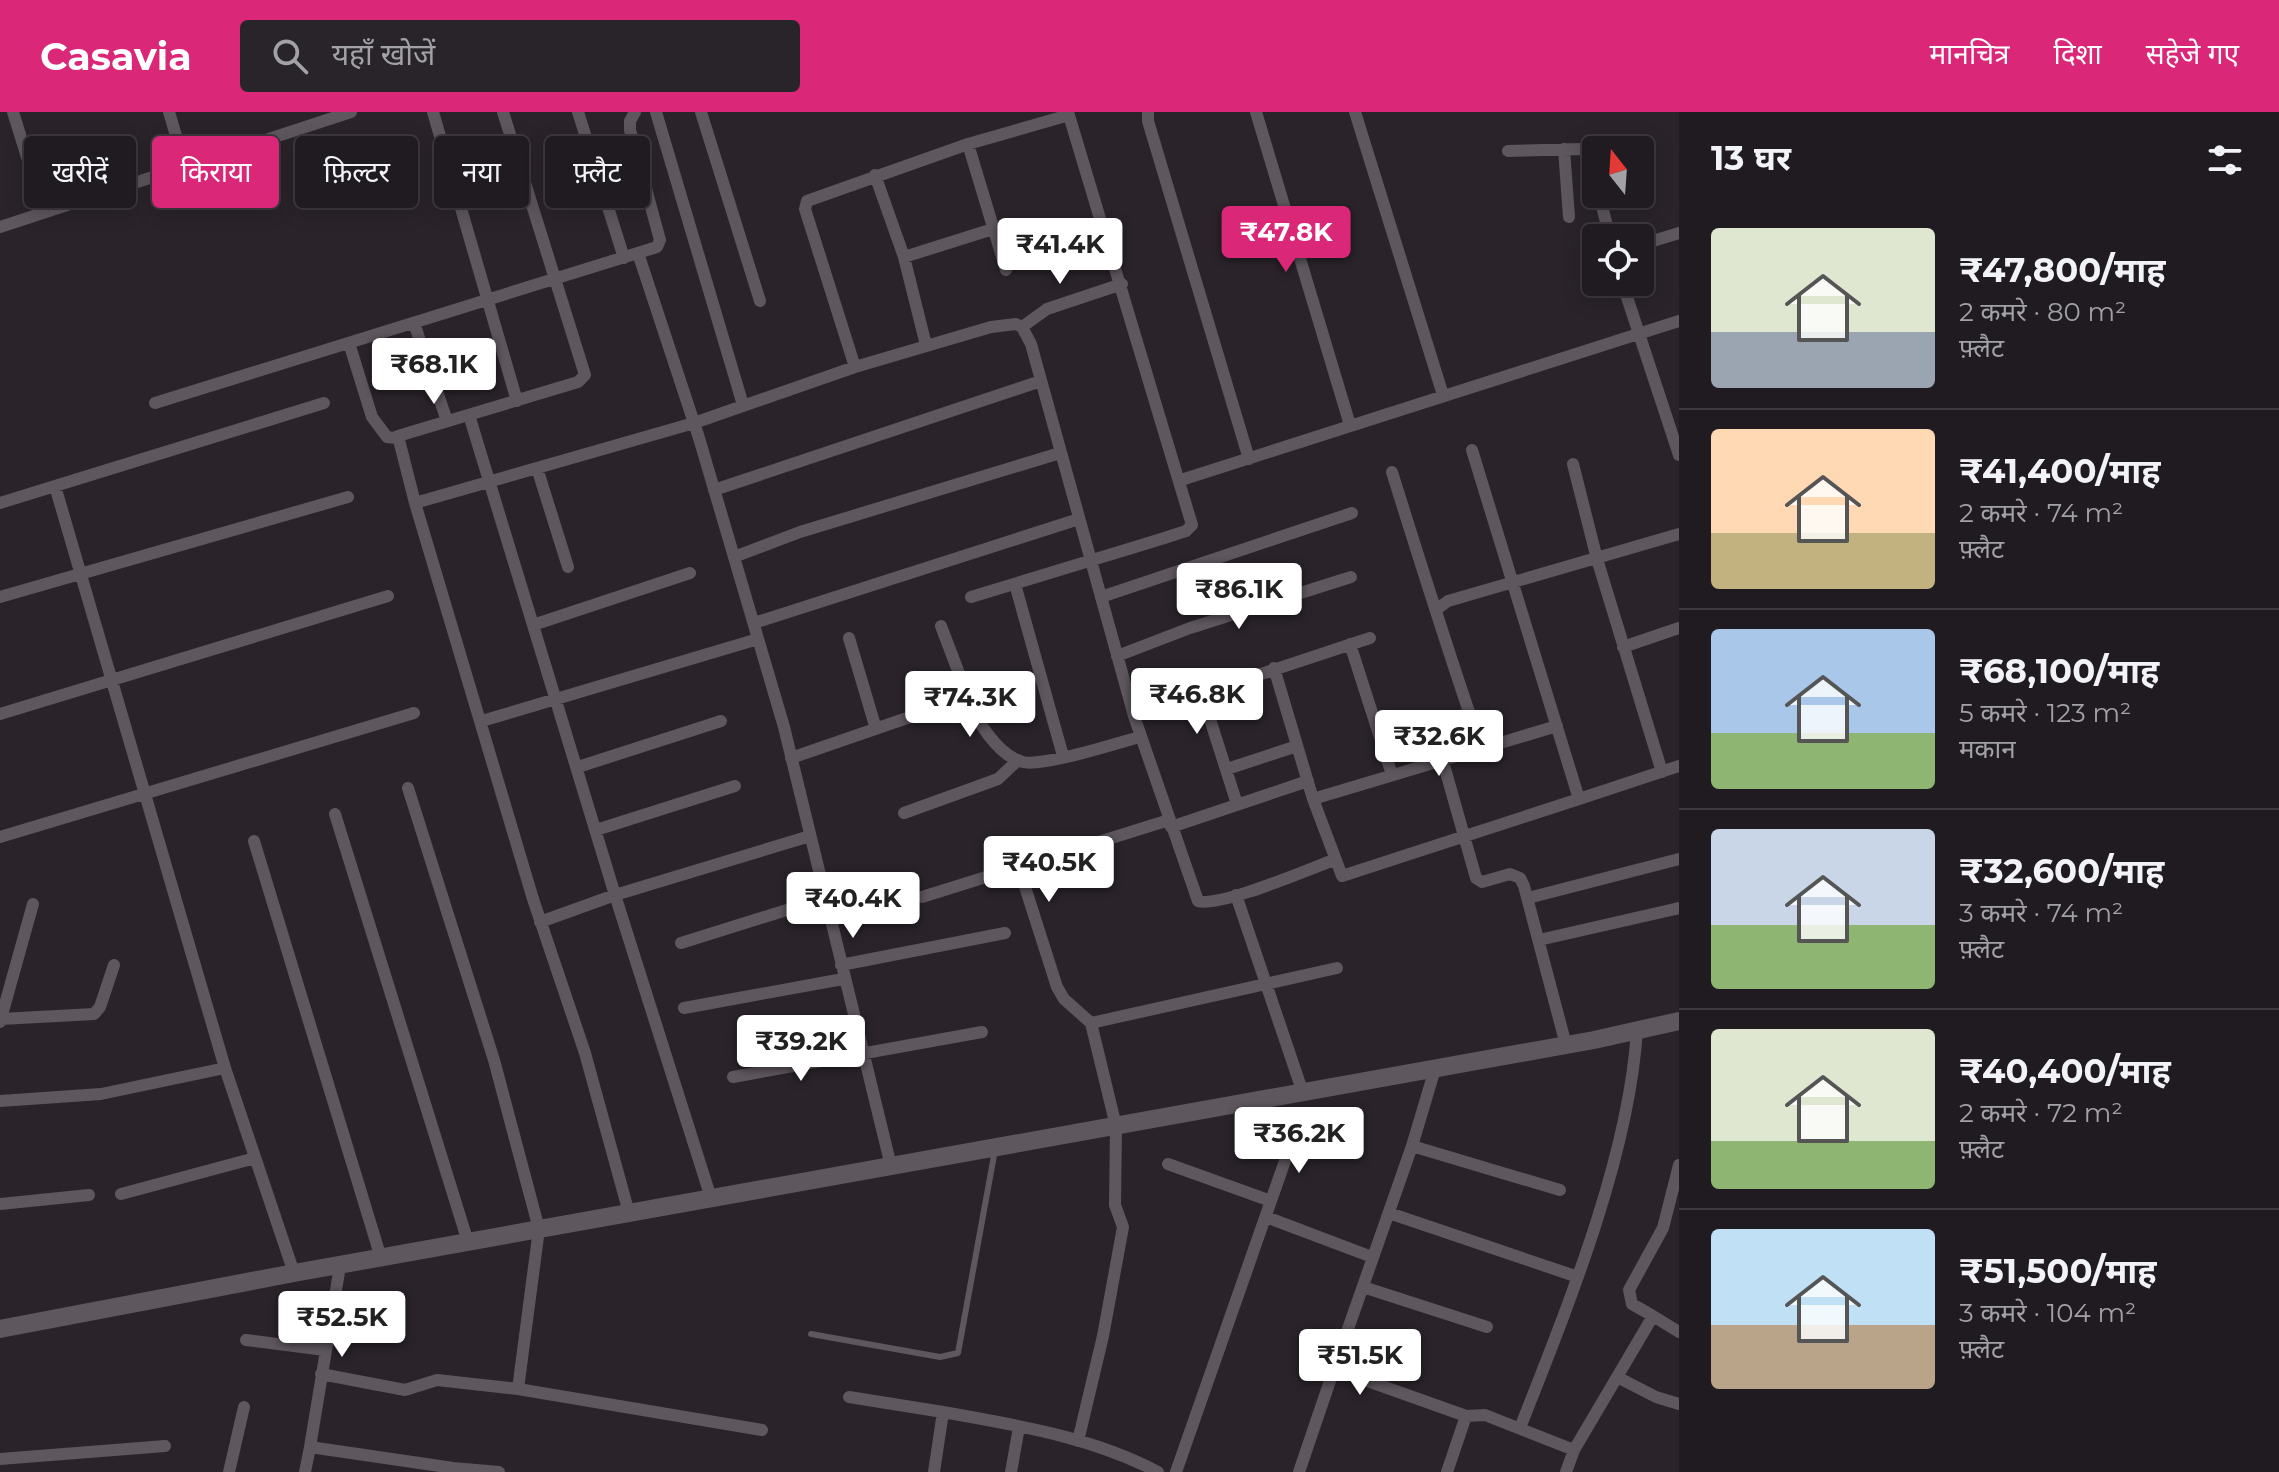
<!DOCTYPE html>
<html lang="hi">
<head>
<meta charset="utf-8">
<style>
  :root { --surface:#201b20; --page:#282429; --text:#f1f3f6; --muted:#a2a1a5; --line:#3d393e; --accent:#db2777 }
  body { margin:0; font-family:Montserrat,"Noto Sans Devanagari",sans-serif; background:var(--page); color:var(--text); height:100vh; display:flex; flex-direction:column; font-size:30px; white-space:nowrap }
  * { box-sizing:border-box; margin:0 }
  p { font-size:26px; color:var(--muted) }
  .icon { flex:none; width:44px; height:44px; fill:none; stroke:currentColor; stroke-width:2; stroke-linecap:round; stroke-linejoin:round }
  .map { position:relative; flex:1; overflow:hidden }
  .side { display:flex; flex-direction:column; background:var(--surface); width:600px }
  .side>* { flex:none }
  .banner { position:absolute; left:24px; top:24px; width:760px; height:72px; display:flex; gap:16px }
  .needle { width:52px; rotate:343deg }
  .buttons { position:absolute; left:1582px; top:24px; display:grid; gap:16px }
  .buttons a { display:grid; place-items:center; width:72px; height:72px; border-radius:8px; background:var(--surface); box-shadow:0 4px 20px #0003,0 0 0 2px var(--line); font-size:40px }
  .price { position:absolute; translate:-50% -68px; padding:0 18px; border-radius:8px; background:#fff; color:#222; font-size:26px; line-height:52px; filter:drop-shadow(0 2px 4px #0008) }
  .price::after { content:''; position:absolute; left:50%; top:48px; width:24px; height:18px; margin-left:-12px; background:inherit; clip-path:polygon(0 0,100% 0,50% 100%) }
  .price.current { background:var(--accent); color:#fff }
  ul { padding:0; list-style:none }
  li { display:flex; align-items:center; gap:24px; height:200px; padding:0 32px }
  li+li { border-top:2px solid var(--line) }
  li span { display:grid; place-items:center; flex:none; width:224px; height:160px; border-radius:8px; color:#555 }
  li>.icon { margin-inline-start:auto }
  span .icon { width:96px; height:96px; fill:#fffc; stroke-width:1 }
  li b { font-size:34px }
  h2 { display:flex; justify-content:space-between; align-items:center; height:96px; padding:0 32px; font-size:34px }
  .tag { padding:0 28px; border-radius:8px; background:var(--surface); box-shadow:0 4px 20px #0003,0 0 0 2px var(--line); font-size:28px; line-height:72px }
  .tag.current { background:var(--accent); color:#fff }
  header { display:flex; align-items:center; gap:48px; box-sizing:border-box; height:112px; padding:0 40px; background:var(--accent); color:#fff }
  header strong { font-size:38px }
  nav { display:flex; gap:44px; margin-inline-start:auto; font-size:28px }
  .search { width:560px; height:72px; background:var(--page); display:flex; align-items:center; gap:20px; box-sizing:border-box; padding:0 28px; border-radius:8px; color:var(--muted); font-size:30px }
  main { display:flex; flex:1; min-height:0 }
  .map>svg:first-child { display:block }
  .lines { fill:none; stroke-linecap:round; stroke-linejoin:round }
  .lane { stroke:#5e575e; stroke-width:6 }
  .street { stroke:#5e575e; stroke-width:12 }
  .secondary { stroke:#5e575e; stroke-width:18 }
</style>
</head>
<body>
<header>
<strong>Casavia</strong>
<div class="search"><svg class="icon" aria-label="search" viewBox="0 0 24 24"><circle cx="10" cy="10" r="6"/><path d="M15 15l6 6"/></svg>यहाँ खोजें</div>
<nav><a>मानचित्र</a><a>दिशा</a><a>सहेजे गए</a></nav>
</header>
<main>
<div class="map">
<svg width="1679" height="1360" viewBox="0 0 1679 1360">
  <rect width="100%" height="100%" fill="#2a242a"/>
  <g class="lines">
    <path class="lane" d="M811,1222L940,1245L958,1241L995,1038"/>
    <path class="street" d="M13,0L44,100
      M169,0L185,54
      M433,0L517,289
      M578,0L624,146
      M656,0L743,293
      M701,0L760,189
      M1148,0V9L1249,347
      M1256,0L1350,313
      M1355,0L1443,283
      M968,32L1006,158
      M1564,37L1569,105
      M1508,39L1582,37L1590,45L1596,70
      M875,63L904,145L926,233
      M1599,82L1610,126
      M0,115L351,0
      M1640,133L1679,121
      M638,141L699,326L784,615L891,1054
      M904,145L993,117
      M1622,170L1679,343
      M414,211L447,309
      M1022,215L1047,197L1122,172
      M349,231L372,305L387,325L397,326
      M855,255L805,97L807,89L968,32L1069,3
      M155,291L657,135L660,128L630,18V9L635,0
      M469,303L533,513
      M1472,338L1579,687L1679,654
      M1573,352L1597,447L1662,660
      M537,356L568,455
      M1392,360C1421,453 1449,543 1481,635
      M1181,368L1679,209
      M55,374L324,291
      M714,378L1041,269
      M0,391L55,374L225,956L294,1161
      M415,391L398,324L578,270L585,263L503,0
      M734,445L800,420L1060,341
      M690,461L533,513L615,783L810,724
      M1015,472L1063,644
      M0,485L348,385
      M971,485L1158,428L1186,419L1192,413L1068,0
      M1101,485L1352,401
      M1437,497L1448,489L1679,422
      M754,511L1079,407
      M941,514L968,585
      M849,526L876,617
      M1350,532L1392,663
      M1623,535L1679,516
      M1117,544L1190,516L1351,465
      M1274,556L1313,687L1342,764L1579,687
      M1201,579L1237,692
      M0,602L388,484
      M1134,604L1370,526
      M482,609L758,527
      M791,646L968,585C975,607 998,644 1023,650C1043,655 1116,631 1140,625
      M1442,646L1476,766L1482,770L1510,762L1520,766L1524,774L1566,933
      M578,655L721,609
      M1227,657L1297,634
      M408,676L494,948L539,1117L518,1277
      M1313,687L1557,614
      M904,701L998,667L1018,648
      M335,702L468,1130
      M1171,715L1308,669
      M596,718L735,674
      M0,725L414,601
      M254,729L381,1146
      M1019,756L1057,875L1064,887L1091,911
      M1236,783L1303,981
      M922,785L1169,708
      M1528,786L1679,747
      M540,810L615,783L711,1086
      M1539,828L1679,796
      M681,831L825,786
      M841,853L1005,821
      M684,896L843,867
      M1,907L94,902L100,895L114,853
      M0,910L33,792
      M733,965L982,920
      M0,989L101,982L225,956
      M1412,1034L1560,1078
      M1168,1052L1271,1089
      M121,1082L255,1046
      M0,1092L89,1083
      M629,1101L585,941L533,787L415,391L694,311L855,255L991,215L1016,212L1022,215L1031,232L1134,604L1198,789C1219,796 1309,757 1334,748
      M1389,1101L1575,1164
      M1266,1105L1372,1145
      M1363,1175L1487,1215
      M1653,1204L1632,1192L1629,1178L1663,1116L1679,1053
      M246,1228L325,1238
      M1334,1257L1412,1034L1435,957
      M321,1262L405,1278L437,1268L518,1277L762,1318
      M1617,1265L1656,1285L1679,1292
      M849,1285L943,1300
      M1520,1316C1567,1196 1629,1046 1637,918
      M1078,1329L1103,1224L1123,1115L1115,1093L1116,1014L1091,911L1337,856
      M310,1335L340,1154
      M0,1347L165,1334
      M229,1360L244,1295
      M305,1360L310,1335L453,1356
      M452,1360L453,1356L499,1360
      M934,1360L943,1300C1016,1313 1092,1325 1158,1360
      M1011,1360L1019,1315
      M1176,1360L1293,1026
      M1299,1360L1334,1257L1466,1304L1485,1303L1574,1338
      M1447,1360L1466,1304
      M1566,1360L1574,1338L1653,1204L1679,1220"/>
    <path class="secondary" d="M0,1217L294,1161L1594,928L1679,909"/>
  </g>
</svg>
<div class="buttons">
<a><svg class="needle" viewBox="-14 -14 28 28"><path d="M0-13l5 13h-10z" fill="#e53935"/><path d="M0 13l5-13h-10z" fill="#a2a1a5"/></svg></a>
<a><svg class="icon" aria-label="locate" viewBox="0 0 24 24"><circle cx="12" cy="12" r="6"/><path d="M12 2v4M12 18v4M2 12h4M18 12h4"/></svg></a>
</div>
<b class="price current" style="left:1286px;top:162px">₹47.8K</b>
<b class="price" style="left:1060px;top:174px">₹41.4K</b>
<b class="price" style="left:434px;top:294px">₹68.1K</b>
<b class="price" style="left:1239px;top:519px">₹86.1K</b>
<b class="price" style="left:1197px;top:624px">₹46.8K</b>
<b class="price" style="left:970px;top:627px">₹74.3K</b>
<b class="price" style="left:1439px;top:666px">₹32.6K</b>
<b class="price" style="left:1049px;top:792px">₹40.5K</b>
<b class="price" style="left:853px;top:828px">₹40.4K</b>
<b class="price" style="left:801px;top:971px">₹39.2K</b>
<b class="price" style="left:1299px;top:1063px">₹36.2K</b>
<b class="price" style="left:342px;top:1247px">₹52.5K</b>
<b class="price" style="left:1360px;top:1285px">₹51.5K</b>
<div class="banner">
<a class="tag">खरीदें</a>
<a class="tag current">किराया</a>
<a class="tag">फ़िल्टर</a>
<a class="tag">नया</a>
<a class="tag">फ़्लैट</a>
</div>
</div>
<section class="side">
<h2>13 घर<svg class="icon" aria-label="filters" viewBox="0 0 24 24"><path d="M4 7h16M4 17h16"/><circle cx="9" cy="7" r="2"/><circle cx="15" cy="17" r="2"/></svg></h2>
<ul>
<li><span style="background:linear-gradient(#dfe7d0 65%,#9aa5b1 0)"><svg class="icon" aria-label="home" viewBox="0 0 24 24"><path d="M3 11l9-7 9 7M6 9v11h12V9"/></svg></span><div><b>₹47,800/माह</b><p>2 कमरे · 80 m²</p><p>फ़्लैट</p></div></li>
<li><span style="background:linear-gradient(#ffd9b3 65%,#c2b280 0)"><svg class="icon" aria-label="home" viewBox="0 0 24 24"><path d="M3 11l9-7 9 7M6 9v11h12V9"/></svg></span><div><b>₹41,400/माह</b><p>2 कमरे · 74 m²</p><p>फ़्लैट</p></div></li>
<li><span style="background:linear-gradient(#a9c7e8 65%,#8fb573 0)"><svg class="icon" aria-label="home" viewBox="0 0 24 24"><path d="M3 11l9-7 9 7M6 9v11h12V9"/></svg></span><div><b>₹68,100/माह</b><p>5 कमरे · 123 m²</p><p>मकान</p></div></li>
<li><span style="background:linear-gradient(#c9d6e8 60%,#8fb573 0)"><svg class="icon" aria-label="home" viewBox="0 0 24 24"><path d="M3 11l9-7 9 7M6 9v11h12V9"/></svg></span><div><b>₹32,600/माह</b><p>3 कमरे · 74 m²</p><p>फ़्लैट</p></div></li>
<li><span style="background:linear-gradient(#dfe7d0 70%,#8fb573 0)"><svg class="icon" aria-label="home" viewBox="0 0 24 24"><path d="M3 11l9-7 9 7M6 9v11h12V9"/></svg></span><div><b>₹40,400/माह</b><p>2 कमरे · 72 m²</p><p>फ़्लैट</p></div></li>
<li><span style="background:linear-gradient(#bfe0f5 60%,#b9a48a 0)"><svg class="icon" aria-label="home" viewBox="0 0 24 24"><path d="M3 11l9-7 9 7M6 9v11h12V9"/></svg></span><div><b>₹51,500/माह</b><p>3 कमरे · 104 m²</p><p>फ़्लैट</p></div></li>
</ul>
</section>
</main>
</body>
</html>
